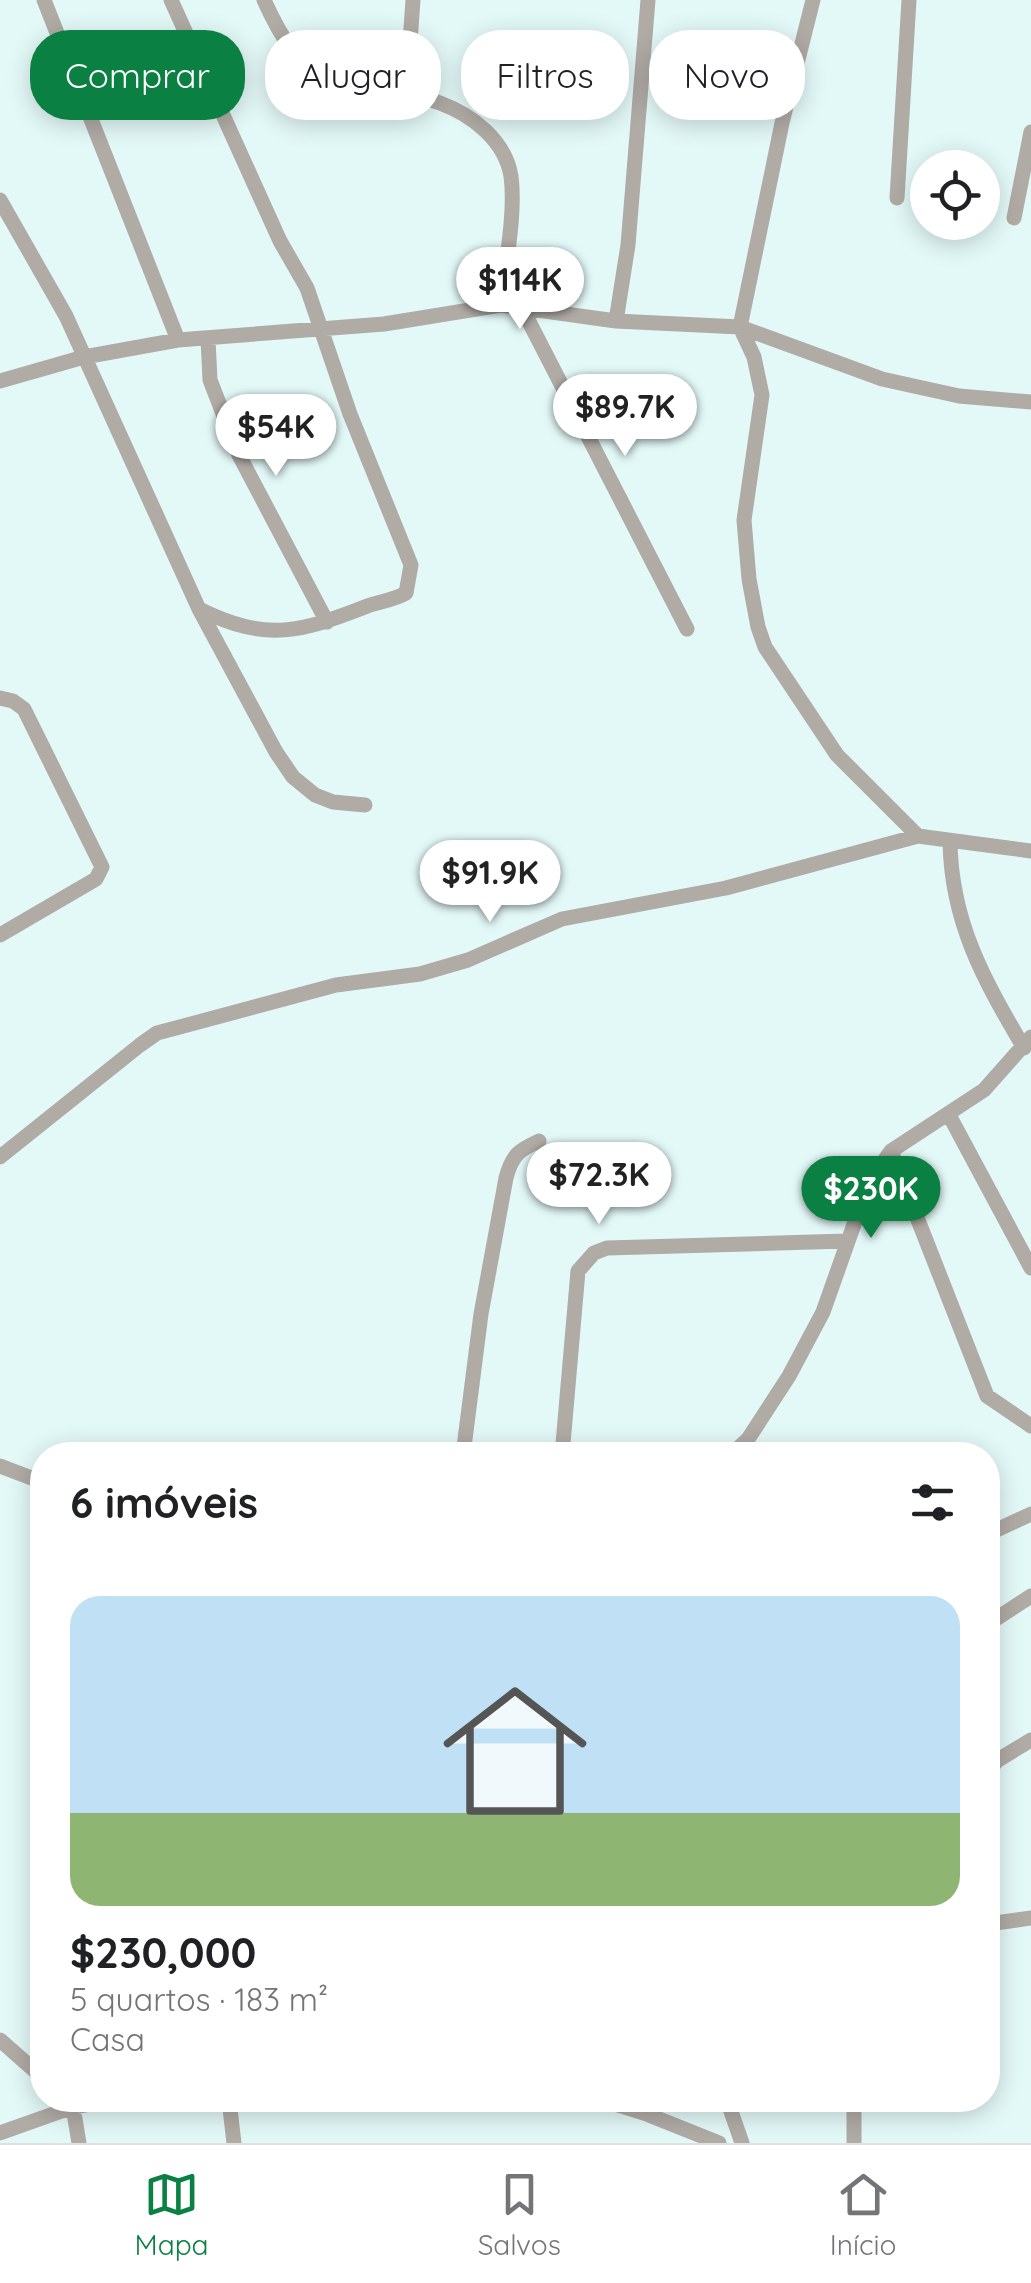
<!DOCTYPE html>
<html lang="pt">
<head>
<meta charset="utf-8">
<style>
  :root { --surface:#fff; --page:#f6f6f6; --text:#202124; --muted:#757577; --line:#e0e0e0; --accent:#0b8043 }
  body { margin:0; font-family:Quicksand,sans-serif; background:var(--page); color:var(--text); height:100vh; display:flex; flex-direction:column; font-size:38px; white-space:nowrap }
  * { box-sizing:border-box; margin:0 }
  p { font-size:32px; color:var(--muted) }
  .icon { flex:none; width:55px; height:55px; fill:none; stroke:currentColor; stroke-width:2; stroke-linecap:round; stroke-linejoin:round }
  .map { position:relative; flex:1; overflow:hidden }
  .sheet { position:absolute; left:30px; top:1442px; width:970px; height:670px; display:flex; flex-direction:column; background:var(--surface); border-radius:40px; box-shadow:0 5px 25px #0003 }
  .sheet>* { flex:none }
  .hud { position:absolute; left:30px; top:30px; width:972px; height:90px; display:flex; gap:20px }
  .buttons { position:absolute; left:910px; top:150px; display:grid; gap:20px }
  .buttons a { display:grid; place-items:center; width:90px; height:90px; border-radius:50%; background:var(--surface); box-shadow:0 5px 25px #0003; font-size:50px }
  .price { position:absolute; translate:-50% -85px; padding:0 22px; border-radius:35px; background:#fff; color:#222; font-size:32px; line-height:65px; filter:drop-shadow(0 2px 5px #0008) }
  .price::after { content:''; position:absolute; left:50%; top:60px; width:30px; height:22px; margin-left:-15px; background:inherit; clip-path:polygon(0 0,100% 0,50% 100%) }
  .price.active { background:var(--accent); color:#fff }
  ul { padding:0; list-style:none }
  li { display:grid; align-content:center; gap:20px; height:530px; padding:0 40px }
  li+li { border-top:2px solid var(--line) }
  li span { display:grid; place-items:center; height:310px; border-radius:30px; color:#555 }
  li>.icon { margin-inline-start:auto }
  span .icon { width:180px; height:180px; fill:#fffc; stroke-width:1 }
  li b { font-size:42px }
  h2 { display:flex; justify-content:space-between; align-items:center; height:120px; padding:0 40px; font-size:42px }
  .tag { padding:0 35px; border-radius:40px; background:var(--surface); box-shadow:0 5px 25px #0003; font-size:35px; line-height:90px }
  .tag.active { background:var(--accent); color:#fff }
  .tabs { display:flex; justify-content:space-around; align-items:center; height:140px; border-top:2px solid var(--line); background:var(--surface); font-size:28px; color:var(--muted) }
  .tabs a { display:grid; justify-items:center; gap:5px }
  .tabs .active { color:var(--accent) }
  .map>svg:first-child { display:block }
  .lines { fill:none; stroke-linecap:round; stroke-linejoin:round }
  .minor { stroke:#b0aba5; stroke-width:15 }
</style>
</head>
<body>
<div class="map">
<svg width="1031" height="2143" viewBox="0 0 1031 2143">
  <rect width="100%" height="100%" fill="#e3f9f8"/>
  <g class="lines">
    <path class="minor" d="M44,0L178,340
      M171,0L280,241L307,288L350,414L411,565L406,593C394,600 382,601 370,605C301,632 268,643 199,609
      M264,0C276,27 295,63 322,79C365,105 399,88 440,103C472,115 505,140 511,176C516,214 505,266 501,305
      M813,0L782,123L740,327L754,357L762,395L744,520L749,579L758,627L765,647L837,755L918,836
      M406,98L413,0
      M897,198L909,0
      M0,200L66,316L199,609L276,752L293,777L315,795L333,802L365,805
      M1014,218L1031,132
      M523,310L687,629
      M616,321L628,245L648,0
      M208,339L210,380L239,455L327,622
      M0,381L84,357L178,340L384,324L501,305L616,321L740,327L882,379L959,396L1031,402
      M0,698L13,701L24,709L102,867L96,879L0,935
      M950,841C951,922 984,980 1024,1048
      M949,1115L1031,1268
      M891,1151L987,1396L1031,1426
      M0,1157L140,1045L157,1033L176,1028L336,985L420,974L468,960L562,919L726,888L918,836L1031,851
      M463,1455L481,1314L506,1178C512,1155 519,1150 539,1141
      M562,1455L578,1271L594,1253L607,1248L846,1241
      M731,1455L748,1439L789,1376L823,1312L869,1182L891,1151L984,1090L1031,1037
      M0,1466L42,1482
      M988,1534L1031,1514
      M988,1624L1031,1596
      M988,1771L998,1760L1031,1740
      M988,1924L1031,1918
      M0,2040L42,2077
      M229,2100L234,2143
      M602,2100L644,2113L719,2143
      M727,2100L742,2143
      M854,2100V2143
      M69,2103L73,2107L113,2100
      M0,2133L73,2107L79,2143"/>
  </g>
</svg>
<div class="buttons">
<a><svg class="icon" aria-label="locate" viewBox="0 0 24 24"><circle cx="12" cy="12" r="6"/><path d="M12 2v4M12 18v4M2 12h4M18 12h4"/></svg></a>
</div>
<b class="price" style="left:520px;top:332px">$114K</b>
<b class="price" style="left:625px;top:459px">$89.7K</b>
<b class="price" style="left:276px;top:479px">$54K</b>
<b class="price" style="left:490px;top:925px">$91.9K</b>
<b class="price" style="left:599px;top:1227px">$72.3K</b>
<b class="price active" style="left:871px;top:1241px">$230K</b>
<div class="hud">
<a class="tag active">Comprar</a>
<a class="tag">Alugar</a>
<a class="tag">Filtros</a>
<a class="tag">Novo</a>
</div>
<section class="sheet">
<h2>6 imóveis<svg class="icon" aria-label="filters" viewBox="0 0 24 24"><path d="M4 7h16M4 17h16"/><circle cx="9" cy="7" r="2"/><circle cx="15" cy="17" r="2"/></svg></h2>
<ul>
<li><span style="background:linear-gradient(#bfe0f5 70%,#8fb573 0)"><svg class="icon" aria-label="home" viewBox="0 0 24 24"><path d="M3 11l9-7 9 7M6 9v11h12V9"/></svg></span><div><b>$230,000</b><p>5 quartos · 183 m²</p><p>Casa</p></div></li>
</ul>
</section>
</div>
<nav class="tabs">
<a class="active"><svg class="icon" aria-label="map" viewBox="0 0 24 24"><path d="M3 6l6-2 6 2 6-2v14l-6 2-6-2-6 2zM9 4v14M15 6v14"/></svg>Mapa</a>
<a><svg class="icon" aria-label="saved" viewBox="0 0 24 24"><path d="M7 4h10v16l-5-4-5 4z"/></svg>Salvos</a>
<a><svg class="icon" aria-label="home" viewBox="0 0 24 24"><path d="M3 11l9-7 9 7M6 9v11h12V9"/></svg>Início</a>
</nav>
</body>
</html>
